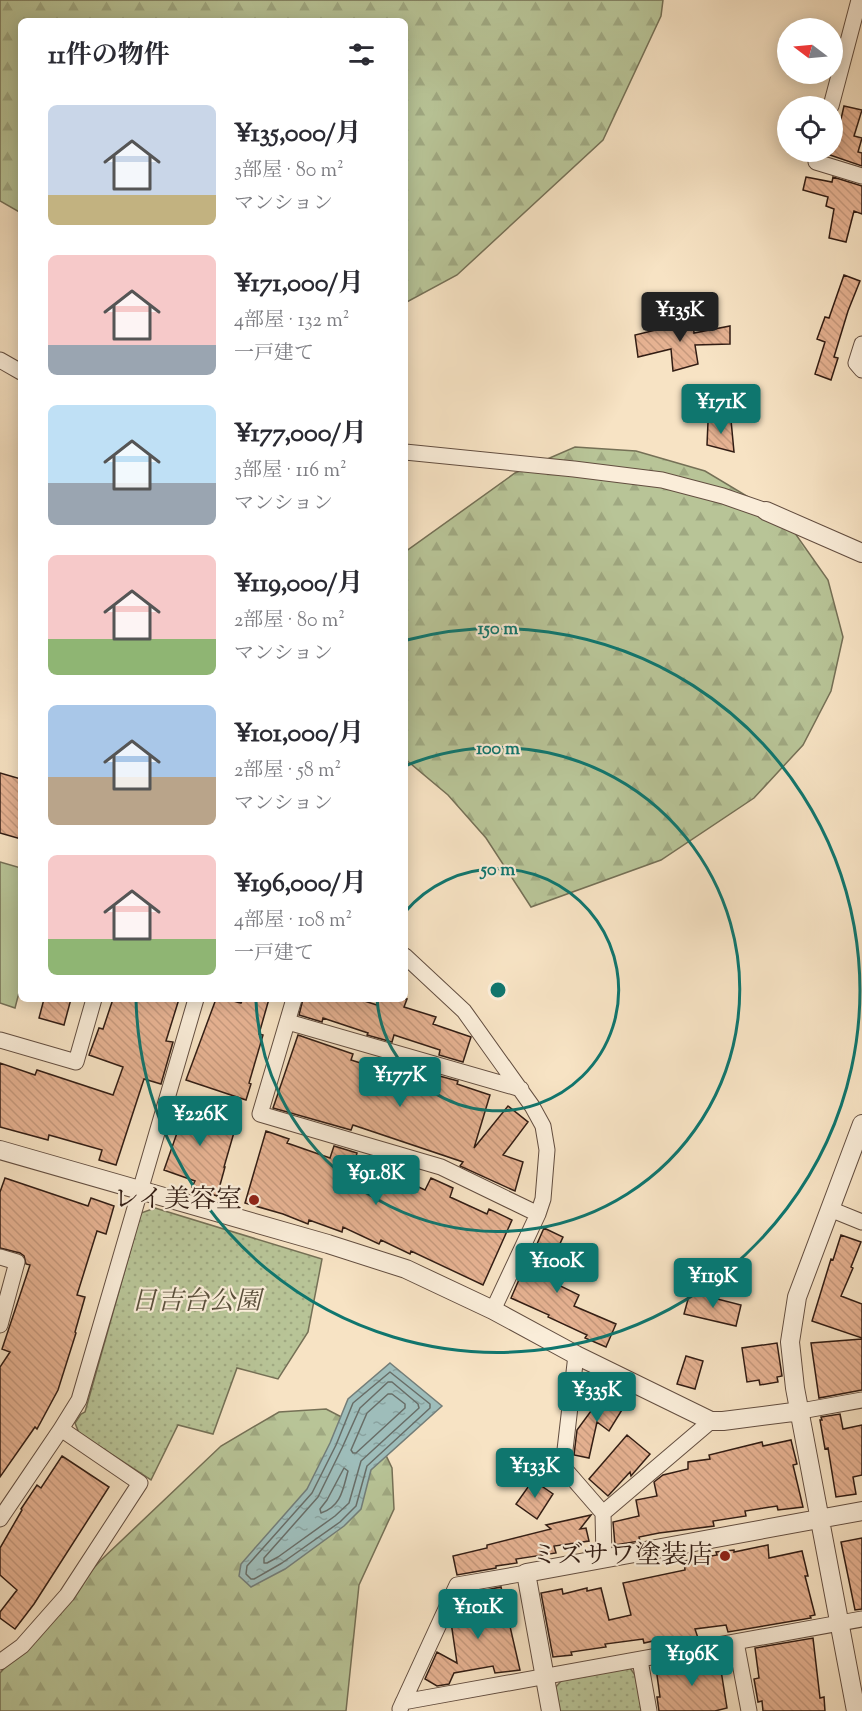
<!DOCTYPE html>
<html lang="ja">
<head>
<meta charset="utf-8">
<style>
  :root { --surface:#fff; --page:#f7f7f7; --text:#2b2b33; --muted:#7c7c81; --accent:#0f766e }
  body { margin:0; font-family:"Sorts Mill Goudy","Noto Serif JP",serif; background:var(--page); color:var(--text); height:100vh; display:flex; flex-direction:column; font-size:22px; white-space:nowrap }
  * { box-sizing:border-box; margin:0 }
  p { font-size:20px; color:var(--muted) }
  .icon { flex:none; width:33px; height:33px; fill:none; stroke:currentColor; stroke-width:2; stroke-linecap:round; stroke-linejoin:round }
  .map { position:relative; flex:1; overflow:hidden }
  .sheet { position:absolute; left:18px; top:18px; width:390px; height:984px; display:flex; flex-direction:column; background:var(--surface); border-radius:9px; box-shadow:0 3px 15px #0003 }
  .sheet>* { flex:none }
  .needle { width:39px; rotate:286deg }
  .controls { position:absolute; left:777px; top:18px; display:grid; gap:12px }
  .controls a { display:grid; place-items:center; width:66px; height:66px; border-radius:50%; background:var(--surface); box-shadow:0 3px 15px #0003; font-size:30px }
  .price { position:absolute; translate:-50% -51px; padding:0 14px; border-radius:6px; background:var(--accent); color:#fff; font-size:20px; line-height:39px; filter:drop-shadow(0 2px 3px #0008) }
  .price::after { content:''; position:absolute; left:50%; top:36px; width:18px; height:14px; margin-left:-9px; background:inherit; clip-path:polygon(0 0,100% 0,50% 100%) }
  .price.current { background:#222; color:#fff }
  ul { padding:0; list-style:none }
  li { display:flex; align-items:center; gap:18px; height:150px; padding:0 30px }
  li span { display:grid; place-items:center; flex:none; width:168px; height:120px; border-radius:9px; color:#555 }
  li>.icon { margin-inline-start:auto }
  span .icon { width:72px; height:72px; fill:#fffc; stroke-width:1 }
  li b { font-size:26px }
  h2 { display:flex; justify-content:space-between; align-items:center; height:72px; padding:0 30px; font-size:26px }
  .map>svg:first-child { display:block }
  .forest { fill:url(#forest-firs); stroke:#757056; stroke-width:1.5 }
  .park { fill:url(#park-dots); stroke:#757056; stroke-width:1.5 }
  .pitch { fill:#b8c497; stroke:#757056; stroke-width:1.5 }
  .water { fill:url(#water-ripples); stroke:#737d78; stroke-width:1.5 }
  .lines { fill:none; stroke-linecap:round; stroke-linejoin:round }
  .shore { stroke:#686d67; stroke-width:1.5 }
  .building { fill:url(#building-back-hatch); stroke:#321d14; stroke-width:1.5 }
  .minor-casing { stroke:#634e40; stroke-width:17 }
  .tertiary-casing { stroke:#634e40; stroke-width:20 }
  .minor { stroke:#faedd9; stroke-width:15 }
  .tertiary { stroke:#faedd9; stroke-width:18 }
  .ring { fill:none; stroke:#0f766e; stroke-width:3 }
  .poi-dot { fill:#8f2418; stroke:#faedd9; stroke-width:2 }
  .labels { text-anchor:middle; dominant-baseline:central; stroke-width:4.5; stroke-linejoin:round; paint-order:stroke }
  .poi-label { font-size:26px; fill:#321d14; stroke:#faedd9; text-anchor:end }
  .park-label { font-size:26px; font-style:italic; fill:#5a4f3b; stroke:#faedd9 }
  .centre { fill:#0f766e; stroke:#faedd9; stroke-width:3 }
  .ring-label { font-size:18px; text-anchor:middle; font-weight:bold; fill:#0f766e; stroke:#faedd9; stroke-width:4.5; stroke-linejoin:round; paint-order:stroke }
</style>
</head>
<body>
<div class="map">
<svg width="862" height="1711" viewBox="0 0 862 1711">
  <defs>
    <pattern id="forest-firs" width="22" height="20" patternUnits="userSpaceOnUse" patternTransform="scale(1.5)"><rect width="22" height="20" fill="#b8c497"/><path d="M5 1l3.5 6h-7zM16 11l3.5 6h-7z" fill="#9fa881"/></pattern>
    <pattern id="park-dots" width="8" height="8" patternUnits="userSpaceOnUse" patternTransform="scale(1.5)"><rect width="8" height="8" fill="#b8c497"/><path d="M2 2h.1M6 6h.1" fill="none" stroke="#9fa881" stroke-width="1.8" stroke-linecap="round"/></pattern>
    <pattern id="water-ripples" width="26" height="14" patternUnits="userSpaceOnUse" patternTransform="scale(1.5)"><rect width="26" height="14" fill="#9ebdba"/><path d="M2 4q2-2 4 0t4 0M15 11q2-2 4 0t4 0" fill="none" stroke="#89a29f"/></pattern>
    <pattern id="building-back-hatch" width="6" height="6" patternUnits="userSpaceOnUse" patternTransform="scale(1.5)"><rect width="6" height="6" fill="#e6b292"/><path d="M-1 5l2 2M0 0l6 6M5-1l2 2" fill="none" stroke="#c6997d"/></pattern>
  </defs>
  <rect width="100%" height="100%" fill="#f7e3c4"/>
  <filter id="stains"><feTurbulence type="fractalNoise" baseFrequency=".00333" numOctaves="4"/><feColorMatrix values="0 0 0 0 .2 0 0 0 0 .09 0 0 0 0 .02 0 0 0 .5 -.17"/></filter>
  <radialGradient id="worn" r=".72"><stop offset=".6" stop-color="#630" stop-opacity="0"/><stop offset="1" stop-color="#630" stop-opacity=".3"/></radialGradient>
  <path class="forest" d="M0,0H663L661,16L603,140L457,275L405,303V21H21V213L0,201Z
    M575,447L636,451L705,471L785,519L828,580L843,637L831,691L803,745L754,798L661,860L531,907L486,838L448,795L405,759V552L515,473Z
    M326,1409L363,1428L382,1447L392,1468L394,1509L359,1585L346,1711H0V1673L100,1561L221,1446L279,1412Z"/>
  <path class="park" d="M155,1208L322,1259L308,1332L278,1379L237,1368L213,1434L178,1425L151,1480L79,1433L75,1423L81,1414L85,1412L141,1213Z
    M630,1668L635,1675L642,1711H559L555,1688L562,1680Z"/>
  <path class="pitch" d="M0,862L21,868V985L15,1008L0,1003Z"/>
  <path class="water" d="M390,1363L442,1406L371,1470L361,1509L344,1526L285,1569L251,1587L239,1576L241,1564L307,1489L330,1443L348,1399Z"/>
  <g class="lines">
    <path class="shore" d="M390,1372L430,1404V1408L367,1466L356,1506L340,1522L282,1563L254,1579H251L246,1574L247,1566L312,1493L336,1445L353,1403Z
      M388,1382H392L418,1404L419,1408L361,1461L349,1503L335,1516L278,1557L267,1563H264V1558L318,1497L342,1448L360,1408Z
      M388,1394H392L405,1404V1408L356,1453H353L351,1450L367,1413Z
      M344,1468L348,1471C343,1489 341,1507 321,1513L320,1509L327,1500Z"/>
  </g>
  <path class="building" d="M844,106L862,110L854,136L862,138L858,152L862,153V166L830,155L831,152H832V145L836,132H838Z
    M806,177L832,182L833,177L862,186V214L854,211L846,242L829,238L834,209L826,206L828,197L803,190Z
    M844,275L860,281L848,311L834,357L838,358L831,380L815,374L825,342L817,339L825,317L829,318Z
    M693,321L694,333L730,326V344L695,345L698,364L673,371L671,349L638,357L635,335Z
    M731,420L734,452L707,445L708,422Z
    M0,773L21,779V839L0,833Z
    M44,999H71L64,1025L39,1018Z
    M113,999H179L166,1041L173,1042L161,1084L144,1079L116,1165L99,1160L102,1150L49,1135L48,1140L0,1127V1063L35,1075L37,1070L113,1095L123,1067L89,1055L99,1028L103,1029Z
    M216,999H226L241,1003L243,999H269L259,1034L263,1035L249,1083L251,1084L246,1100L186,1080Z
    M303,999H358L377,1005L379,999H407L404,1007L436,1017L433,1024L471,1037L463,1062L439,1055L440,1050L394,1035L392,1042L367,1035L368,1033L323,1018L322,1022L299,1015Z
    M298,1035L353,1054L351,1060L392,1073L395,1064L432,1076V1074L458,1081L457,1084L490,1095L474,1148L508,1106L528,1122L503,1155L523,1162L515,1191L460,1166L463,1162L353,1125L351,1130L273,1108Z
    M179,1103L237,1122L224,1167H225L217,1196L192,1187L195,1181L164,1170L177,1133L169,1131Z
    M266,1131L289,1139L287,1143L330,1158L334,1146L357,1153L354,1163L397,1177L425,1190L431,1178L453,1188L450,1197L487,1214L489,1209L512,1220L483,1285L411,1251L410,1254L381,1240L379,1244L343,1227L342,1232L309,1220L308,1224L283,1214L245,1203Z
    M5,1178L88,1206L91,1198L114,1206L106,1234L97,1231L77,1295L85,1297L75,1332L76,1333L58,1390L37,1429L35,1427L0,1477V1367L10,1352L2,1349L30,1265L26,1264L24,1256L20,1253L0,1248V1192Z
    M544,1228L563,1237L544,1278L579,1295L574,1306L616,1324L606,1347L585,1338L587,1335L548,1317L549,1315L511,1298L521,1275L523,1276Z
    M841,1235L861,1242L851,1267L853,1268L841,1296L862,1304V1338L812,1321L831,1259L833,1260Z
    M690,1292L741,1305L736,1326L684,1314Z
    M862,1339V1390L819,1398L811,1343Z
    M777,1343L782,1376L777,1377L778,1382L760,1385L759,1380L747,1382L742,1348Z
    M686,1356L703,1361L695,1389L677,1384Z
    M605,1392L625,1405L609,1431L597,1422L589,1458L574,1455L577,1430Z
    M840,1414L843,1429L862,1425V1475L853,1477L856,1494L836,1497L828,1448L825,1449L820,1420H822L821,1417Z
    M627,1435L650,1454L631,1476L630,1472L608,1496L589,1479Z
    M791,1440L797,1464L793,1465L803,1507L778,1510L777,1506L745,1511L746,1516L713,1521L714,1526L659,1533L639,1537L640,1541L615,1545L613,1522L639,1516L636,1500L657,1496L654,1482L663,1475L688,1469V1462L710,1459L709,1455L762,1442L763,1446Z
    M62,1456L109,1487L34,1604L15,1629L0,1618V1612L17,1590L0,1575V1548L22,1510L21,1509L37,1485L41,1488Z
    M533,1480L553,1494L537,1519L516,1504Z
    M591,1515L580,1529L586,1528L589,1541L554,1546L556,1553L516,1559L517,1563L496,1566V1568L457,1575L453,1556L487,1548V1545L551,1529L546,1525Z
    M862,1538V1609L855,1610L841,1542Z
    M768,1545L769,1558L802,1551L808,1576H805L815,1615L810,1616L811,1618L728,1632L726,1625L695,1629L698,1638L672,1641L671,1637L644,1643L643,1639L605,1644L606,1647L571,1652L572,1655L553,1657L541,1593L562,1589L563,1594L587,1588V1591L601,1588L609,1620L631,1615L623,1583L685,1570L684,1561L717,1555L716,1552L734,1550V1552Z
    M501,1587L520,1670L495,1673L493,1666L454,1673L449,1684L437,1686L425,1679L437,1652L457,1663L451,1622L457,1608L479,1604L476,1592Z
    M813,1638L820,1698L824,1697L825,1711H763L762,1701L758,1702L754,1679L759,1678L755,1648Z
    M719,1658L727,1708L715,1711H659L657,1697H660L656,1668L696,1663V1661Z"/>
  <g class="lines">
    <defs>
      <path id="minor" d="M831,106L859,0
        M818,152L816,162L862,176
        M862,344L856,363L862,370
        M0,360L21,372
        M405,452L574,469L662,480L723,496L766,511
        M405,956L464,1011L532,1106L543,1126L547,1150L543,1199L538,1214L493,1310
        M294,999L260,1114L441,1167L538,1214
        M288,1022L521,1089
        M0,1040L76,1062L94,999
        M830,1209L862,1222
        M0,1257L17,1262L0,1325
        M576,1355L563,1467L603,1513L604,1558
        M801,1411L862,1400
        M603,1513L711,1421
        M0,1519L61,1429
        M736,1642L749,1711
        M640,1660L649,1711
        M0,1662L22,1646L67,1595L140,1483L61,1429L79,1400L196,999
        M403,1702L862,1619
        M400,1709L457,1585L526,1573"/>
      <path id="tertiary" d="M766,511L862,553
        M0,1150L328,1244L406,1269L493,1310L576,1355L711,1421H723L801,1411
        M551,1711L526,1573L862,1511
        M856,1711L795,1388L790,1342L797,1297L862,1124"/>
    </defs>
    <use href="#minor" class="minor-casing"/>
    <use href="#tertiary" class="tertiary-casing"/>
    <use href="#minor" class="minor"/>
    <use href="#tertiary" class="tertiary"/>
  </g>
  <g class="ring">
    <path d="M405 912A121 121 0 1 1 377 999"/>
    <path d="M405 766A242 242 0 1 1 256 1001"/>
    <path d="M407 640A362 362 0 1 1 136 999"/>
  </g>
  <g class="poi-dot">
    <circle cx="254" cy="1200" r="6"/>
    <circle cx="725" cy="1556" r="6"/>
  </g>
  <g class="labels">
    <g class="poi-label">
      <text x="242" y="1200">レイ美容室</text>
      <text x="713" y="1556">ミズサワ塗装店</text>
    </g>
    <g class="park-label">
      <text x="196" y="1302">日吉台公園</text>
    </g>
  </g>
  <circle cx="498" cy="990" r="9" class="centre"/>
  <g class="ring-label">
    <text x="498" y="634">150 m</text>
    <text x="498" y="754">100 m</text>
    <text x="498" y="875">50 m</text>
  </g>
  <rect width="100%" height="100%" filter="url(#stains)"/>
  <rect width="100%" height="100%" fill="url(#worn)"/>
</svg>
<div class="controls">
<a><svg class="needle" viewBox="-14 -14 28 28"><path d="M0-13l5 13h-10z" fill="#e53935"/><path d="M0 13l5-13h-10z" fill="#7c7c81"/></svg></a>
<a><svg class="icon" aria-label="locate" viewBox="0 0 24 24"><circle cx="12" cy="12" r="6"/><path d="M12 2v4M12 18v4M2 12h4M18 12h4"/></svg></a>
</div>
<b class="price current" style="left:680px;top:343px">¥135K</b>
<b class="price" style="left:721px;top:435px">¥171K</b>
<b class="price" style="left:400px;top:1108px">¥177K</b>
<b class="price" style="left:200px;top:1147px">¥226K</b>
<b class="price" style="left:376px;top:1206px">¥91.8K</b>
<b class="price" style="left:557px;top:1294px">¥100K</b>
<b class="price" style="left:713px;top:1309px">¥119K</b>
<b class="price" style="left:597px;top:1423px">¥335K</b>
<b class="price" style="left:535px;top:1499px">¥133K</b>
<b class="price" style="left:478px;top:1640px">¥101K</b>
<b class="price" style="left:692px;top:1687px">¥196K</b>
<section class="sheet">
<h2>11件の物件<svg class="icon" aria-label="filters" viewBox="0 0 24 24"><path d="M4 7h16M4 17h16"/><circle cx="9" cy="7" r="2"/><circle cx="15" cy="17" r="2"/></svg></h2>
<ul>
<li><span style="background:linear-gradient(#c9d6e8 75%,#c2b280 0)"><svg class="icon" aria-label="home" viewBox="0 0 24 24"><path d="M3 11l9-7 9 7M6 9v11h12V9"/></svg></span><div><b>¥135,000/月</b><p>3部屋 · 80 m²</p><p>マンション</p></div></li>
<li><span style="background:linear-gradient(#f6c9c9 75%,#9aa5b1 0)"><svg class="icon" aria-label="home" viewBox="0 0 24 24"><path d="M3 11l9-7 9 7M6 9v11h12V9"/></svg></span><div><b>¥171,000/月</b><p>4部屋 · 132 m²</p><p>一戸建て</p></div></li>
<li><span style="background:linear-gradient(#bfe0f5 65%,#9aa5b1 0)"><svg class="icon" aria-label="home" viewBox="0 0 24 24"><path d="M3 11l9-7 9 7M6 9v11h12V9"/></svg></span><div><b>¥177,000/月</b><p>3部屋 · 116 m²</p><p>マンション</p></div></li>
<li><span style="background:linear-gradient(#f6c9c9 70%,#8fb573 0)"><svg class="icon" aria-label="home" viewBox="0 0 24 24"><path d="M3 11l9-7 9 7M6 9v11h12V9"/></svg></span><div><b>¥119,000/月</b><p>2部屋 · 80 m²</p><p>マンション</p></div></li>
<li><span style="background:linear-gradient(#a9c7e8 60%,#b9a48a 0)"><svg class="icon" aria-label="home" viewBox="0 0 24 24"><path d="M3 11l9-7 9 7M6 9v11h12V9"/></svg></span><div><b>¥101,000/月</b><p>2部屋 · 58 m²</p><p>マンション</p></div></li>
<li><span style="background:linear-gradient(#f6c9c9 70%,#8fb573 0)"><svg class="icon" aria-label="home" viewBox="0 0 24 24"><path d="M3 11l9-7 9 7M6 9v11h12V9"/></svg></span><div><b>¥196,000/月</b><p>4部屋 · 108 m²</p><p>一戸建て</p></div></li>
</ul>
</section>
</div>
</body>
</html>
